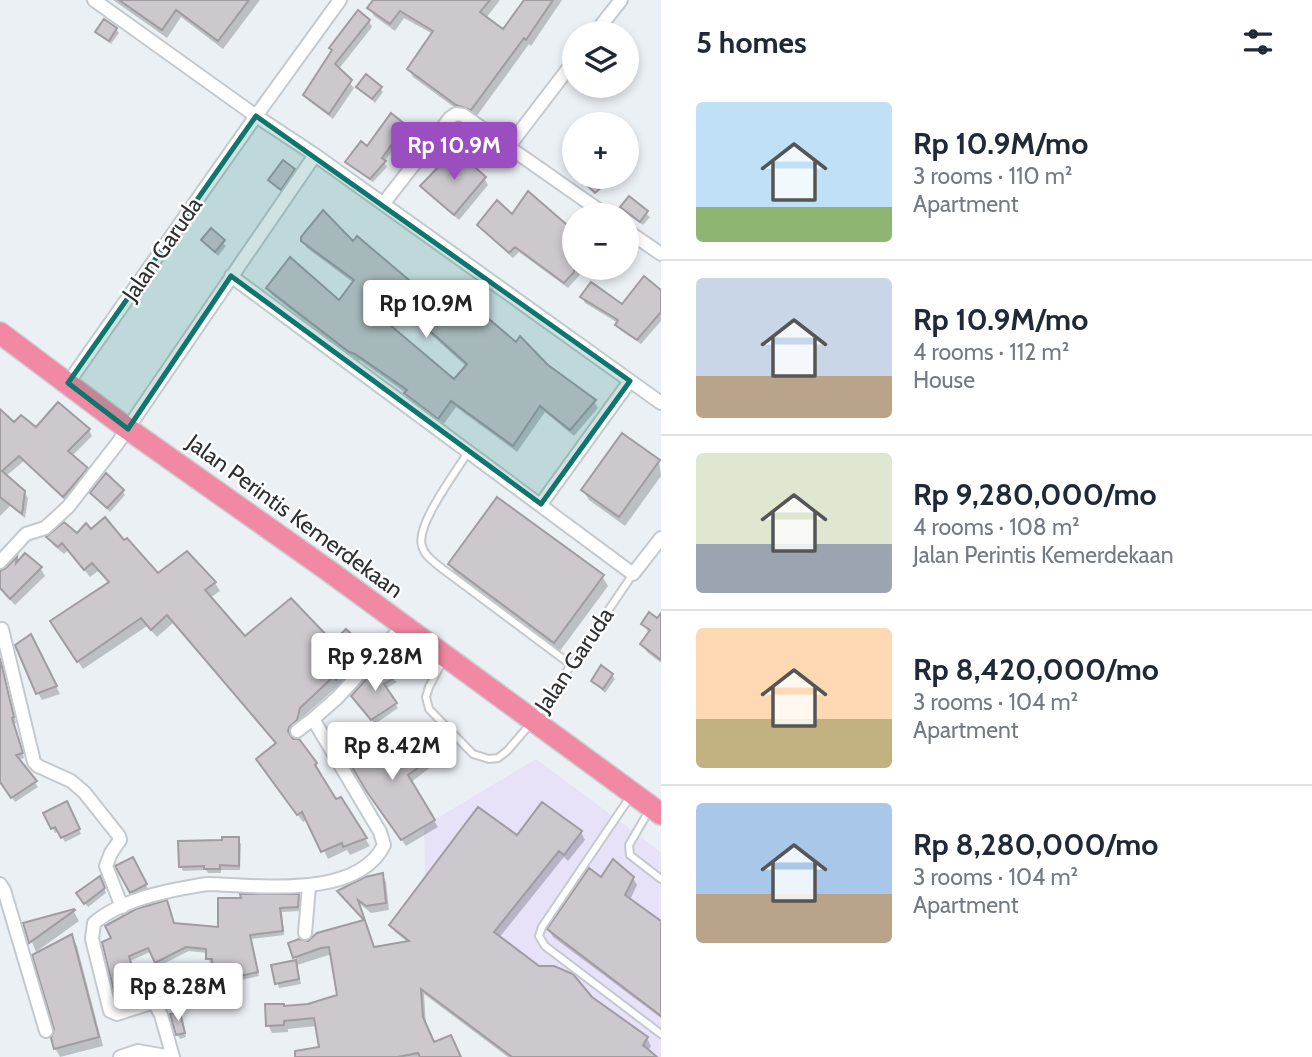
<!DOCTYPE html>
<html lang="en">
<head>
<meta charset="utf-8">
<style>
  :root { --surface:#fff; --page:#f6f6f7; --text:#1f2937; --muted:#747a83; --line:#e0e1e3; --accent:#9a4ec0 }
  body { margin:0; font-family:Cabin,sans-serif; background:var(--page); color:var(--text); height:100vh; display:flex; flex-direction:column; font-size:26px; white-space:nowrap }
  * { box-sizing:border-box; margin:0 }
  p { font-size:23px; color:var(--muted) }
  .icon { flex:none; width:38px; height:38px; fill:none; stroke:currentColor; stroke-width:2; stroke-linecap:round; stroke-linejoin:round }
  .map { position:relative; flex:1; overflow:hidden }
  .side { display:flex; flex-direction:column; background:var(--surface); width:651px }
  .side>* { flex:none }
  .fabs { position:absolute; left:562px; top:21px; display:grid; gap:14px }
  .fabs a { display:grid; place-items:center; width:77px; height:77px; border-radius:50%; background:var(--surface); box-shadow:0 4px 10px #0003; font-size:35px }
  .price { position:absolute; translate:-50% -60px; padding:0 16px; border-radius:7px; background:#fff; color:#222; font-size:23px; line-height:46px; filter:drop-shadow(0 2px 4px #0008) }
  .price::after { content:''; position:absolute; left:50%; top:42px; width:21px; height:16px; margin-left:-10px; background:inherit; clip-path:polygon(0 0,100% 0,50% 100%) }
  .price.selected { background:var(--accent); color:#fff }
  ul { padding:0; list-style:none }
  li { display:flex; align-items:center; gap:21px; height:175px; padding:0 35px }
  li+li { border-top:2px solid var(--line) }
  li span { display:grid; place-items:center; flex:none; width:196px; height:140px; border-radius:7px; color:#555 }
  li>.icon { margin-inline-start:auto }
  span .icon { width:84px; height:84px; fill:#fffc; stroke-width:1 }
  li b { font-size:30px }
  h2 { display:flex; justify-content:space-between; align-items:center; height:84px; padding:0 35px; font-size:30px }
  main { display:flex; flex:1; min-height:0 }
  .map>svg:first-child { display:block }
  .commercial { fill:#e7e2f8 }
  .shadow { fill:#0003; fill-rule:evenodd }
  .building { fill:#ccc8ce; stroke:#a09ca1; stroke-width:2; fill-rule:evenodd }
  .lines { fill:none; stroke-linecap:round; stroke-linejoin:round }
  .lane-casing { stroke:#c4c9ce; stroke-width:10 }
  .street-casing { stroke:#c4c9ce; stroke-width:16 }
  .highway-casing { stroke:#cdcdce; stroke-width:24 }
  .lane { stroke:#fff; stroke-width:6 }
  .street { stroke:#fff; stroke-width:12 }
  .highway { stroke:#f289a4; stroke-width:21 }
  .marked { fill:#0f766e; fill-opacity:0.2; stroke:#0f766e; stroke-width:5; stroke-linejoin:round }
  .labels { text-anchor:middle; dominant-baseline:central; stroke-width:5; stroke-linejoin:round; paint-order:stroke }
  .street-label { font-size:23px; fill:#2d2f31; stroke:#fcfdfe }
</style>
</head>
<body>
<main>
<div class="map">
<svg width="661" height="1057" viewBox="0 0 661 1057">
  <rect width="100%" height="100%" fill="#ebf0f5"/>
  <path class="commercial" d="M536,759L661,852V1057H512L412,982L414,944L389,925L425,877L424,826Z"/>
  <path class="shadow" d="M113,0H260L223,49L181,17L167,38Z
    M375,0H500L486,18L504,32L526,0H562L531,46L529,44L476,117L462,113L413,77L409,69L433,34L404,18L395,31L374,16L370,8Z
    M369,21L372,27L338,70L354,88L333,119L309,101L305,95Z
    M116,29L119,33L111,44L97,32Z
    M358,87L380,88L383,92L375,103Z
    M404,126L407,131L384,162L387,167L373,182L350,166L348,162Z
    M293,170L296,175L284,193L270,181Z
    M484,178L488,185L459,220L426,192L422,186Z
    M629,198L650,217L643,225L622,207Z
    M512,217L574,233V268H586L568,288L519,252L513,258L483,231L480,225Z
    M211,231L226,246L218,256L203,241Z
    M302,241L354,243L467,324L547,367L594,401L598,408L574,436L545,412L517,452L456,407L443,425L410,401L406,393L361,361L354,359L272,295L268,288L339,302L354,283L307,248ZM396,303L467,367L455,381L382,320Z
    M661,292V321L641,344L620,330L618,323L585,303L582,297L622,306Z
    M58,404L89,430L92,436L72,456L90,475L67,502L24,461L6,476L24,492L28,498L25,518L10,506L0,516V412L14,425L36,429Z
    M659,461L661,476L625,526L589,500L583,490Z
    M122,491L125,495L110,512L92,493Z
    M90,531L124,542L158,575L186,553L215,583L220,591L210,598L245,639L333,645L365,649L370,657L341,687L339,685L304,716L301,729L293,736L292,740L298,741L316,764L321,773L318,774L335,801L340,799L370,846L350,855L347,850L328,859L308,819L303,822L263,767L277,744L173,623L157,637L147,626L83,669L57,630L109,583L98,571L90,577L68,550L64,554L53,545L48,537L77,536Z
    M25,556L41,569L45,576L15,605L0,589V571L7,570L17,560L18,563Z
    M450,564L602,576L608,586L560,651L455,574Z
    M661,617V663L647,652L642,644L649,633L643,624Z
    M34,643L60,694L42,700L38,693Z
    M0,657L16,723H14L24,758L18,760L38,787L15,802L0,780Z
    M380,667L397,682L385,689L398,708L375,724L356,701Z
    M612,675L615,679L605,693L593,681Z
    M396,759L427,761L431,767L410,783L438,827L406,846L373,800Z
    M66,804L81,834L65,842L59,831L55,833L46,813Z
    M581,832L585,840L568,861L564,857L499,938L538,967L590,998L647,1038L651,1046L648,1051L654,1057H508L424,994L426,1026L434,1044L455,1045L461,1057H298L321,1048L317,1026L288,1029V1032L272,1033L268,1025L284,1008L309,1005L339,996L332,954L297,965L301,984L279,988L273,966L297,961L295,957L309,943L364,921L339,892L382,875L386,882L389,910L371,913L359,903L375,949L409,943L395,932L391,925L517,837Z
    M238,839L241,844L240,870H221V873H208L206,870L183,871L181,867Z
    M132,859L148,889L134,897L118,867Z
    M633,878L637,885L630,900L661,923V1018L553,937L549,930L602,879Z
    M102,882L106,893L88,907L81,898Z
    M298,896L301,901L300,911L282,912L284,935L251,939L259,976L236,981L237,996L218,1000L215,996L213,963H210L207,953L189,951L159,966L152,951L130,961L140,997L120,1004L104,943L169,907L175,925L220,929Z
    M74,912L79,921L36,952L25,924Z
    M71,936L77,946L103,1046L60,1057L55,1048Z
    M179,1014L186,1037L180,1039L178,1035Z"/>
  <path class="building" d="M119,0H249L218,41L176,10L162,30Z
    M373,0H490L480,12L503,29L524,0H553L526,40L524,38L471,110L456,105L407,69L433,31L400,11L390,24L367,8Z
    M358,10L370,20L335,64L352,80L329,114L303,95L332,50L329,48Z
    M104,19L117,28L109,41L95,32Z
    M366,74L382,87L372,99L356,87Z
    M391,113L406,125L382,158L386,161L370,179L345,162L361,141L367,146Z
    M454,148L486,177L454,215L420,186L446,159Z
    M283,160L295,169L281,190L268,180Z
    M578,177H595L604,185L595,193Z
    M528,191L574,231V272L564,283L515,247L509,253L477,225L497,200L512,214Z
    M629,196L648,211L640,222L620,207Z
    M323,210L353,241L357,236L422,291L425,288L466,322L477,309L516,342L520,336L548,365L596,400L570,430L540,406L513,446L451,401L438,419L404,393L407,390L355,354L349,352L266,288L290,257L339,300L354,280L301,241V237ZM392,297L467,364L454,379L377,314Z
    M211,228L225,240L215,252L201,240Z
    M644,276L661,290V312L637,340L615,325L618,320L580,297L591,282L622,304Z
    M58,402L90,429L68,451L88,468L63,497L19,456L2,471L25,491L22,514L0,497V409L14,422L21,415L36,427Z
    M622,433L660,460L619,517L581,490Z
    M106,473L124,490L107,508L90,493Z
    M497,497L604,575L554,643L448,564Z
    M105,517L124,540L127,538L158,573L187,551L216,582L205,590L245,636L291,598L333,642L346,629L366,648L336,680L333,677L300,708L297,720L289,727L288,731L293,739H299L317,763L315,765L336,799L341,797L367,838L343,847L342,843L321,852L302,812L297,815L256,759L276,743L167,615L151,630L141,618L77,662L50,621L109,582L92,563L84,570L62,543L58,547L46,537L64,522L77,533L86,523L91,529Z
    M25,553L42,567L10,599L0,588V571L6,568L17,557L16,563Z
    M649,612L657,618L661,613V660L640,644L650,630L641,624Z
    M31,634L57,686L36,694L15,645Z
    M0,658L14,717L12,718L23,753L16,755L37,781L11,798L0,782Z
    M380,664L396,677L384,684L397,703L371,720L351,696Z
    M601,665L613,674L603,689L591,681Z
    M379,729L396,757L416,742L429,760L408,775L435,820L401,840L367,792L344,754Z
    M67,801L80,829L61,838L55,827L51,829L43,813Z
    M542,802L582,831L564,855L559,851L494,932L539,966H554L573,974L592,997L648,1037L643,1045L657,1057H512L421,989L423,1017L434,1042L451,1035L461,1057H420L418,1053L398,1057H295V1051L319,1047L314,1018L284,1021V1025L266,1026L265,1004H284V1006L308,1004L337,995L329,947L321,948L293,958L288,943L299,939L308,941L317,933L364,920L337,891L365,877L383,873L386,903L366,906L358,900L374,947L409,941L389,925L478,807L517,835Z
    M222,837H239V866L220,865V869H204V866L179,867L178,841L222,840Z
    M133,857L147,884L130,893L115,866Z
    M613,859L634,877L625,895L661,921V1016L547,929L589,868L601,877Z
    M100,876L105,888L84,904L76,893Z
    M240,894H299L298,907L280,908L283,931L250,935L258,972L235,977L236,992L214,996L212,959H206V949L186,947L155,963L148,948L129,956L139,992L116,1000L102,942L111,938L105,926L136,909L167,900L174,923L218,927V898H241Z
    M74,909L75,910L29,943L23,923Z
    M72,934L99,1037L54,1049L51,1038L54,1029L32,955Z
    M296,960L299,979L275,984L271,965Z
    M180,1012L185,1033L176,1035L170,1014Z"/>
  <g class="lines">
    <defs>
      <path id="lane" d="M468,452C457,471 415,525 422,546C424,555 433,561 440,567L570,664
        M444,658L429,687L426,697L429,709L473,754L489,759L498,758L507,751L533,721L633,574
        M630,797L542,927L539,936L545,946L661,1034
        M650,809L629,845L630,855L661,879"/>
      <path id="street" d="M94,0L256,116L315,155L661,403
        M595,33L621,0
        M509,146L574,61
        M383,204L450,118L456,114L463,115L606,215
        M626,230L661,254
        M231,276L633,574L661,538
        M68,383L256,116L340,0
        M541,504L630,381
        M0,562L26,534L45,528L68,507L117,444L315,155
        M2,629L34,762L38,766L71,781L84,792L119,836L120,840L111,853L106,866L122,907
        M297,731L313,719
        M0,884L4,890L46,1031
        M305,933L309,886
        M120,1057L138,1051L171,1057
        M173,1057L161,1015L154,1002L117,1014L110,1011L92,939L94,923C124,898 170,890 207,884C256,885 357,900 384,845L380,832L313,719L337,698L403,626"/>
      <path id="highway" d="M0,333L128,429L329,571L661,814"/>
    </defs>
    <use href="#lane" class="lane-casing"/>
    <use href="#street" class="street-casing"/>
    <use href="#highway" class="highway-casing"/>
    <use href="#lane" class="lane"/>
    <use href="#street" class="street"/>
    <use href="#highway" class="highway"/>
  </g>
  <path class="marked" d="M256,116L630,381L541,504L231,276L128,429L68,383Z"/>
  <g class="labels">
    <g class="street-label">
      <text transform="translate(162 249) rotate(-55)">Jalan Garuda</text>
      <text transform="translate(295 516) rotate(36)">Jalan Perintis Kemerdekaan</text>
      <text transform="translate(574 660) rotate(-56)">Jalan Garuda</text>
    </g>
  </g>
</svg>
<div class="fabs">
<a><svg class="icon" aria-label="layers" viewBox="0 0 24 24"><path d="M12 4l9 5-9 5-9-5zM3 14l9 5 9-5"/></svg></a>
<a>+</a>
<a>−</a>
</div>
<b class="price selected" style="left:454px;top:182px">Rp 10.9M</b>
<b class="price" style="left:426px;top:340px">Rp 10.9M</b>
<b class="price" style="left:375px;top:693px">Rp 9.28M</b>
<b class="price" style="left:392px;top:782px">Rp 8.42M</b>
<b class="price" style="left:178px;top:1023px">Rp 8.28M</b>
</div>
<section class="side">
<h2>5 homes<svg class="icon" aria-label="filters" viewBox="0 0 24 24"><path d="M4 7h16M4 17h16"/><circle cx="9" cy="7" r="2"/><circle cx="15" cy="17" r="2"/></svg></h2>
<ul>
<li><span style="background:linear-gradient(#bfe0f5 75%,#8fb573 0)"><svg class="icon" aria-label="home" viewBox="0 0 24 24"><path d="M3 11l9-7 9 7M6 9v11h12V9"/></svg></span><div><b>Rp 10.9M/mo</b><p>3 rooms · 110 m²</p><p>Apartment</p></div></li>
<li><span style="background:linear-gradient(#c9d6e8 70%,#b9a48a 0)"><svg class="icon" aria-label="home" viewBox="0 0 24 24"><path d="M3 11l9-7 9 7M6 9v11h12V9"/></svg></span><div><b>Rp 10.9M/mo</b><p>4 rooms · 112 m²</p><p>House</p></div></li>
<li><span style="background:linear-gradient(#dfe7d0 65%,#9aa5b1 0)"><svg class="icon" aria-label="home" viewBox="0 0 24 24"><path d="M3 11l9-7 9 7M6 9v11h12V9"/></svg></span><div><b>Rp 9,280,000/mo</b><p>4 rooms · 108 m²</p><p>Jalan Perintis Kemerdekaan</p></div></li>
<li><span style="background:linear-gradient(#ffd9b3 65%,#c2b280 0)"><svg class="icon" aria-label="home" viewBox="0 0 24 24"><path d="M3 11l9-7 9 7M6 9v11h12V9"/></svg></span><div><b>Rp 8,420,000/mo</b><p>3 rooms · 104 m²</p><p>Apartment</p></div></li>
<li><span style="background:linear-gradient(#a9c7e8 65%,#b9a48a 0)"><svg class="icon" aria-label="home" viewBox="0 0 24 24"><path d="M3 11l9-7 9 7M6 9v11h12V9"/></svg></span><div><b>Rp 8,280,000/mo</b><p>3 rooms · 104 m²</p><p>Apartment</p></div></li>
</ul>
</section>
</main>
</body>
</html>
